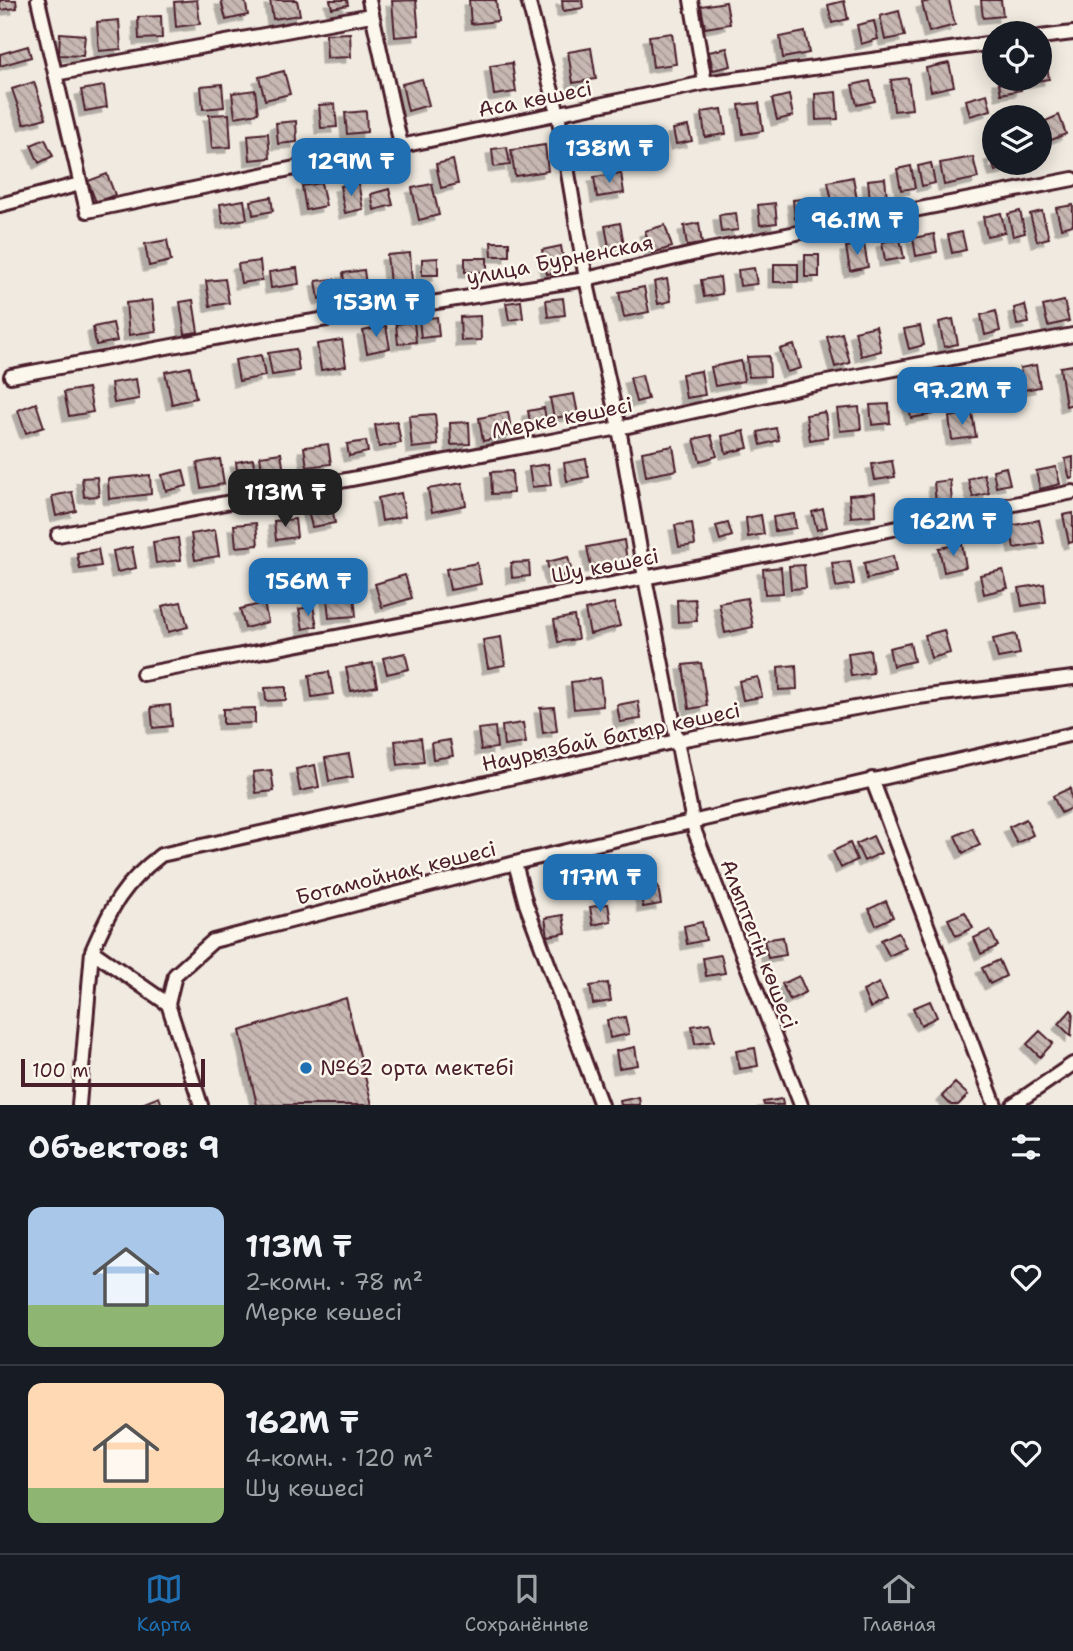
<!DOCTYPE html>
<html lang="ru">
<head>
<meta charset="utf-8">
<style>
  :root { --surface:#171b24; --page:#242831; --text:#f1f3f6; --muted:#9ea1a6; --line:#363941; --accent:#1f6fb2 }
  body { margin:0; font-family:"Shantell Sans",sans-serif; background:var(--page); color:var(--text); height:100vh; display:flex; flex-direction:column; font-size:26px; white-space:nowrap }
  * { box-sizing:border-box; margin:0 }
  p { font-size:23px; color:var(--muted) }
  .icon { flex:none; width:38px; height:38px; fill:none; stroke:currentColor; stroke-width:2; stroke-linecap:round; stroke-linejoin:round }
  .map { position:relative; height:1105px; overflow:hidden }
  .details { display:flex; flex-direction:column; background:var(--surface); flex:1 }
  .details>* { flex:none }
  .fabs { position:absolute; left:982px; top:21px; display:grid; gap:14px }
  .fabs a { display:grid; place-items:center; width:70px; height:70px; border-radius:50%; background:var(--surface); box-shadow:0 4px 18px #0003; font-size:35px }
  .scale { position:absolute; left:21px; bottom:18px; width:184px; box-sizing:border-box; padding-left:7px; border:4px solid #4a1f2b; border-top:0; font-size:19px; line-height:24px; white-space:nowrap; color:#4a1f2b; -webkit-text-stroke:5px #fbf7ec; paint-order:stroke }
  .price { position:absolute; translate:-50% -60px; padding:0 16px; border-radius:14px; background:var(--accent); color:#fff; font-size:23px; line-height:46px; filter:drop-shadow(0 2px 4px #0008) }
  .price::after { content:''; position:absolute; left:50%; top:42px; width:21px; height:16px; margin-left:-10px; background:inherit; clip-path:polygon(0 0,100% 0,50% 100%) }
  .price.active { background:#222; color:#fff }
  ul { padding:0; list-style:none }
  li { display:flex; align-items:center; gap:21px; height:175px; padding:0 28px }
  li+li { border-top:2px solid var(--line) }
  li span { display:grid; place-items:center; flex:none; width:196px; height:140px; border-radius:14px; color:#555 }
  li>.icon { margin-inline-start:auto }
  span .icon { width:84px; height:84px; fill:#fffc; stroke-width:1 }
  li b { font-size:30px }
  h2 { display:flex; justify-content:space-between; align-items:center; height:84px; padding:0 28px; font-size:30px }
  .dock { display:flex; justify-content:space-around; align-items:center; height:98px; border-top:2px solid var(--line); background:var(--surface); font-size:19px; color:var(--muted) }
  .dock a { display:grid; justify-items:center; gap:4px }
  .dock .active { color:var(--accent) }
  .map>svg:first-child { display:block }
  .building { fill:url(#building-back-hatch); stroke:#4a1f2b; stroke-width:2; filter:url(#shadow) }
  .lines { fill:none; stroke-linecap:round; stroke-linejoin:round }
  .minor-casing { stroke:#4a1f2b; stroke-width:18 }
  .minor { stroke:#fbf7ec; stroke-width:12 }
  .poi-dot { fill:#1f6fb2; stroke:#fbf7ec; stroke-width:2.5 }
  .labels { text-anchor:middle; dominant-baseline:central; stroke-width:5; stroke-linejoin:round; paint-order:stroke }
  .street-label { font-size:21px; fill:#4a1f2b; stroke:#fbf7ec }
  .poi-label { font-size:21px; fill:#4a1f2b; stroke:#fbf7ec; text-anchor:start }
</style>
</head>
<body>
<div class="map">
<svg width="1073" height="1105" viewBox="0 0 1073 1105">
  <defs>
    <pattern id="building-back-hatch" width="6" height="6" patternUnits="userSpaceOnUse" patternTransform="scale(1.75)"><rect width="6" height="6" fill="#c8b8b3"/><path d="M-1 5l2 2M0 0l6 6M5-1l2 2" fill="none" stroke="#a49592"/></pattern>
    <filter id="shadow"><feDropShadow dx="-5.5" dy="5.5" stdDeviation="0" flood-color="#0004"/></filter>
  </defs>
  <rect width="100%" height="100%" fill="#f0eae0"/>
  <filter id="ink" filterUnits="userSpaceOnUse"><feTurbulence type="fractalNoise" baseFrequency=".0143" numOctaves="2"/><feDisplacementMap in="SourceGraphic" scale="14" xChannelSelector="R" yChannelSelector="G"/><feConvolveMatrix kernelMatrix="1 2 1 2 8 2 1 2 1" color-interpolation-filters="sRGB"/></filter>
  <g filter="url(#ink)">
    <path class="building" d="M0,0H16L17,8L0,10Z
      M197,0L200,24L176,27L174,2Z
      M221,0H245L248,15L226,20Z
      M270,0H297L300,15L273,19Z
      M330,0H347L348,5L332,8Z
      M416,0L419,35L395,37L392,1Z
      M469,0H496L498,21L471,24Z
      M562,0H582L583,8L563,11Z
      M933,0H949L955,25L929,32L922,3Z
      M981,0H1001L1003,16L983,18Z
      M844,1L848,19L832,23L828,5Z
      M726,2L730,24L705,28L701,6Z
      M899,11L905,36L885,40L880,16Z
      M161,16L162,38L139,39L138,17Z
      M119,20L121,49L99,51L97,22Z
      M874,21L878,39L861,44L857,25Z
      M805,32L809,53L783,58L780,37Z
      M60,33L85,35L83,56L59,55Z
      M350,33L351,57L327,58L326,34Z
      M672,33L676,64L653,67L649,36Z
      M28,46L31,57L0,66V54Z
      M591,48L596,79L573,83L568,52Z
      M727,48L731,66L713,70L709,52Z
      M1040,53H1045L1049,79L1031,82L1030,79H1040Z
      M512,63L516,92L494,95L490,66Z
      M949,63L954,86L931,91L926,68Z
      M284,71L290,94L265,100L259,77Z
      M908,78L912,109L894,111L891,80Z
      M422,79L429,105L408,111L402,84Z
      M998,79H1018L1021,90L1001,94Z
      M870,81L875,101L857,105L852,85Z
      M34,82L46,118L24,124L12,89Z
      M222,84L224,107L203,109L201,86Z
      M104,86L107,107L85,111L81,90Z
      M255,90L258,113L235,117L232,93Z
      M836,92L838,119L816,120L815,94Z
      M987,94L991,110L970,116L966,100Z
      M789,95L793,116L777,120L772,99Z
      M759,103L763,131L743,134L739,105Z
      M335,104L337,127L321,128L319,105Z
      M722,109L726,134L705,137L702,112Z
      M366,111L367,132L347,134L345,113Z
      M229,114L231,147L212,148L209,115Z
      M1059,115L1066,134L1049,141L1041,123Z
      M296,121L297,142L278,144L276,123Z
      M688,126L692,141L676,144L673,129Z
      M653,129L656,148L633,152L630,132Z
      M268,133L270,158L250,160L248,135Z
      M45,139L53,156L39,163L31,145Z
      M545,145L548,171L515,176L511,150Z
      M507,147L510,165L494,167L492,149Z
      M994,155V163H1008L1010,167L995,171L990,156Z
      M973,157L978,178L944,185L940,163Z
      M453,160L458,184L441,188L436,164Z
      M931,163L935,183L922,186L918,166Z
      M911,166L915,188L901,190L897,169Z
      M621,173L624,193L597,197L594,177Z
      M107,174L115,195L96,202L88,181Z
      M853,177L857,200L833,206L828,182Z
      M885,178L887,198L870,200L868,180Z
      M321,183L326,206L306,210L302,186Z
      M358,183L363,209L345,213L340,186Z
      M432,184L439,215L419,220L412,188Z
      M389,189L393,205L374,210L371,194Z
      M271,197L273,211L253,215L251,201Z
      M811,198L813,217L795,219L793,200Z
      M244,200L247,219L223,223L220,204Z
      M775,203L777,223L760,225L758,205Z
      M1073,205V225L1061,228L1056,208Z
      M1020,211L1025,233L1013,236L1008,214Z
      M1042,211L1049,238L1037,241L1030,214Z
      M736,213L738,230L721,232L719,215Z
      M1001,213L1005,232L987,236L983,217Z
      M620,223L624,244L609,247L605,226Z
      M699,223L702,244L687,246L684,226Z
      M665,225L672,247L652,253L645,231Z
      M962,232L966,250L952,253L948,235Z
      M934,234L937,252L916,256L913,238Z
      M900,239L904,258L885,261L882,242Z
      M167,240L171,261L149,266L145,244Z
      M491,242H509V256H492Z
      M864,244L868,267L850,271L846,247Z
      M561,246L565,271L547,274L542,250Z
      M410,253L412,282L390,284L387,255Z
      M805,255H819V277H805Z
      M438,258V275H422V259Z
      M465,258H487V272H465Z
      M260,261L262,280L241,283L238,264Z
      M774,264H798V282H774Z
      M297,268L299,284L271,288L269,272Z
      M754,268L757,284L740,286L738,270Z
      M364,270L367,293L346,296L343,273Z
      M720,277L722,294L704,297L701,280Z
      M225,279L229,303L210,306L206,281Z
      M334,279L336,297L319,299L316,281Z
      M667,279L671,301L658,304L654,282Z
      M644,287L649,312L624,317L619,292Z
      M563,298L565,315L548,317L546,300Z
      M152,300L156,331L129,335L126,303Z
      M193,300L198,332L185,334L180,302Z
      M521,301L523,318L509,320L506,303Z
      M1064,301L1069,321L1048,326L1043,306Z
      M1025,305L1029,323L1017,325L1014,308Z
      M996,311L1000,331L985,335L981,315Z
      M480,316L481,340L461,341L460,317Z
      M437,317L439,336L421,338L419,319Z
      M953,319L958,344L944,347L939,322Z
      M414,322L416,342L398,344L396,324Z
      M113,323L117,341L96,345L93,327Z
      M386,326L390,348L367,353L363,331Z
      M876,326L881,351L861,356L855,331Z
      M920,326L924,345L909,349L904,329Z
      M842,333L850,363L835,367L827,337Z
      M342,340L346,366L321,370L317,344Z
      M794,345L801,368L787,372L780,349Z
      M296,349L299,371L272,375L268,353Z
      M261,355L265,376L239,381L235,360Z
      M769,356L770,376L749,377L747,357Z
      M741,361L744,381L715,386L711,367Z
      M1036,365L1040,387L1024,390L1020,368Z
      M1073,365V404L1066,406L1060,367Z
      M190,367L196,398L172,404L165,372Z
      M701,371L705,395L686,398L682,374Z
      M642,375L648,399L636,402L630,378Z
      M999,377L1002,396L986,398L983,379Z
      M136,379L139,399L114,403L111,383Z
      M88,388L93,412L69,416L64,392Z
      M929,391L934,414L911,418L907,395Z
      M574,394L578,414L554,418L550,398Z
      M36,403L44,427L26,433L18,410Z
      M889,404L890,423L872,425L870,405Z
      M859,407L861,429L840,431L837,409Z
      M544,408L547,424L531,427L528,411Z
      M508,412L512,435L483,441L479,418Z
      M825,412L828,437L810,440L806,415Z
      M972,413L976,437L952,440L949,417Z
      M435,414L438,445L412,448L409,416Z
      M397,421L401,443L379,447L375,425Z
      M469,422L470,444L451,445L450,423Z
      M776,428L779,440L761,445L758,432Z
      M744,431L748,448L726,453L722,436Z
      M711,435L717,456L700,461L694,439Z
      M366,441L368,452L349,456L347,444Z
      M328,444L331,464L307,467L304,447Z
      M673,446L677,470L646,476L642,452Z
      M281,453L284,473L263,476L260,456Z
      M1073,457V478L1070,479L1065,459Z
      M220,459L224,484L201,488L197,463Z
      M253,459L256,476L238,478L236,462Z
      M586,459L589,477L567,481L564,463Z
      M892,461L895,477L875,480L872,464Z
      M548,464L551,485L532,487L529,467Z
      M1006,467L1010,484L996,487L993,470Z
      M1056,467L1060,484L1040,489L1036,471Z
      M183,470L187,486L166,491L162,475Z
      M512,471L513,493L492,494L491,472Z
      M984,474L989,493L973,497L968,479Z
      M150,475L151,494L109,499L108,479Z
      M97,477L99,496L84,497L82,478Z
      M950,480L952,502L936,504L934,482Z
      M462,483L466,505L432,512L428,489Z
      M72,492L76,511L56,516L52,496Z
      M401,493L405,516L382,521L378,498Z
      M875,493L876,515L851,517L849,495Z
      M331,502L335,523L312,527L307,507Z
      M823,509L827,527L817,530L812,512Z
      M1073,513V542L1069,543L1063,515Z
      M794,514L796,528L775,531L773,517Z
      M761,515L764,534L748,537L746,518Z
      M295,519L297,537L276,540L274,521Z
      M1039,520L1044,543L1014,548L1010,526Z
      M256,523L258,545L236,547L234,525Z
      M692,523L695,545L679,547L675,525Z
      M728,523L732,536L720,540L716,526Z
      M215,530L219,556L195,560L191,534Z
      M178,538L181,560L156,563L153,542Z
      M624,540L627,561L591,567L587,547Z
      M962,544L966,567L944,572L939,548Z
      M132,547L136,568L117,572L113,551Z
      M98,549L101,566L80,569L77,553Z
      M893,556L896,572L867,579L864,563Z
      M568,557L572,573L551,579L547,562Z
      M850,561L854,584L836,587L832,563Z
      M529,562L530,576L512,578L511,563Z
      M477,563L481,584L450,590L446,569Z
      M804,565L806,588L791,589L789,566Z
      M781,567L783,593L765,594L763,569Z
      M1003,570L1008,588L984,594L980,575Z
      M405,575L412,598L382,607L375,584Z
      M1044,584L1046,602L1022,606L1019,588Z
      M354,595L356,616L329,618L327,597Z
      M747,598L753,627L725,633L719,603Z
      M695,599L697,621L678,622L677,600Z
      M181,602L188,627L168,632L162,606Z
      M264,603L268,622L245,628L240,609Z
      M614,603L620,626L590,634L585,610Z
      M313,606L317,626L303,629L299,609Z
      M574,616L578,639L558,642L554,620Z
      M944,630L950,653L931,658L925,635Z
      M1016,634L1020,654L998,658L993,639Z
      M501,637L505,665L488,668L483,640Z
      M910,643L914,661L893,666L889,648Z
      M870,650L873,673L851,676L848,653Z
      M405,653L409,669L387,674L383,658Z
      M373,663L377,686L351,691L346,668Z
      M701,663L707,706L689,709L683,665Z
      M796,665L797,689L779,690L778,667Z
      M329,672L333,694L312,697L309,675Z
      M758,677L762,697L743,700L739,681Z
      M600,678L603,706L574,709L571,682Z
      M286,687V700L266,701L265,688Z
      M638,701L641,719L620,722L617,705Z
      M170,705L172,726L153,728L151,707Z
      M554,707L557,731L543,733L540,708Z
      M255,708V723L223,724V709Z
      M523,723L526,743L504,746L502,726Z
      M495,727L497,748L481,750L478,729Z
      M421,738L424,762L398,765L395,741Z
      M450,740L453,756L433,759L431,743Z
      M349,754L353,777L329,781L325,758Z
      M315,765L319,787L300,791L296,769Z
      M271,770L274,791L256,793L253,772Z
      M1070,788L1073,807L1061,813L1053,796Z
      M1026,819L1033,835L1017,843L1009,827Z
      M972,828L980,845L963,853L955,836Z
      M873,836L881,853L864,861L856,844Z
      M850,843L857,860L841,868L833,851Z
      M658,886L661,904L643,907L640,889Z
      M886,901L893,917L876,925L869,909Z
      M608,904L611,921L593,925L590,907Z
      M965,912L973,928L956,936L948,919Z
      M563,915L566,933L548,936L545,918Z
      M702,922L706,940L687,944L684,926Z
      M990,930L998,946L981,954L974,938Z
      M898,932L906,948L889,956L881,940Z
      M783,937L786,955L768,958L764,940Z
      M721,955L725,973L706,976L703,958Z
      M999,960L1006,976L990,984L982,968Z
      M799,976L806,992L790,1000L782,984Z
      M608,983L611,1001L593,1004L590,986Z
      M879,983L887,1000L870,1008L863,991Z
      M346,998L372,1105H257L240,1031Z
      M930,1001L937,1017L921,1025L913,1008Z
      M1071,1010L1073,1012L1071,1036L1059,1024Z
      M625,1017L629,1034L610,1038L607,1020Z
      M710,1023L714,1041L695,1044L692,1026Z
      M1040,1031L1053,1043L1040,1057L1027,1044Z
      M635,1047L638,1065L619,1068L616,1051Z
      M755,1048L758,1066L740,1069L736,1051Z
      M955,1083L968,1095L958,1105H951L942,1096Z
      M159,1097L162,1105H142V1104Z
      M639,1097L640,1105H621L620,1101Z
      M782,1099L783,1105H764L763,1102Z"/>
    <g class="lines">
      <defs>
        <path id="minor" d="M38,0L87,211L705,83L994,43
          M369,0L401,145
          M528,0L558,114L586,279L619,428L645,578L695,832L801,1105
          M691,0L705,83
          M1040,37L1073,33
          M55,74L371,15
          M0,205L80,184
          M11,376L269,328L586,279L710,250L1073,179
          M58,535L619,428L811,385L1073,335
          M143,674L805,547L1073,492
          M872,779L995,1105
          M515,863L526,904L601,1105
          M168,1004L175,975L213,941L527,860L1073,734
          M79,1105L92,951
          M201,1105L168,1004L92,951C111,907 123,884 161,855L690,738L910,698L1073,678
          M1013,1105L1073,1064"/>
      </defs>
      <use href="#minor" class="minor-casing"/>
      <use href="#minor" class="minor"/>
    </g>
  </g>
  <circle class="poi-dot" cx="306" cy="1068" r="7"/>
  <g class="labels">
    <g class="street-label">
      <text transform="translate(535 99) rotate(-11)">Аса көшесі</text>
      <text transform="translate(560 260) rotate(-11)">улица Бурненская</text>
      <text transform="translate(562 418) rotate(-11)">Мерке көшесі</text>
      <text transform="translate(605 566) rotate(-11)">Шу көшесі</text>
      <text transform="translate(611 737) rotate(-12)">Наурызбай батыр көшесі</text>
      <text transform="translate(396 873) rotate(-14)">Ботамойнақ көшесі</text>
      <text transform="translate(759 944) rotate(69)">Алыптегін көшесі</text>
    </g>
    <g class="poi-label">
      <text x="320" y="1068">№62 орта мектебі</text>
    </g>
  </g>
</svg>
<div class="fabs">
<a><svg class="icon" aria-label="locate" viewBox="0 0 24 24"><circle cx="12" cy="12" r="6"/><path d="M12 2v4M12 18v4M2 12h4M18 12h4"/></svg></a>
<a><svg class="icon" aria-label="layers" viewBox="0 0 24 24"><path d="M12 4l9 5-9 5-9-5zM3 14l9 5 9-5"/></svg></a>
</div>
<div class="scale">100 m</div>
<b class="price" style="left:609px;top:185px">138M ₸</b>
<b class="price" style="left:351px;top:198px">129M ₸</b>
<b class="price" style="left:857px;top:257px">96.1M ₸</b>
<b class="price" style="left:376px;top:339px">153M ₸</b>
<b class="price" style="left:962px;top:427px">97.2M ₸</b>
<b class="price active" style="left:285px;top:529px">113M ₸</b>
<b class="price" style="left:953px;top:558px">162M ₸</b>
<b class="price" style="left:308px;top:618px">156M ₸</b>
<b class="price" style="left:600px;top:914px">117M ₸</b>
</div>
<section class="details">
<h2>Объектов: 9<svg class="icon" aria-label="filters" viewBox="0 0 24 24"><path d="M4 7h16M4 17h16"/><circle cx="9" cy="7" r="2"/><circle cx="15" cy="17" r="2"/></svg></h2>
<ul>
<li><span style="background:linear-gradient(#a9c7e8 70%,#8fb573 0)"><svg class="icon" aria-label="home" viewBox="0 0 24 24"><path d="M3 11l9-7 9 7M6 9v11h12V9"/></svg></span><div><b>113M ₸</b><p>2-комн. · 78 m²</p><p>Мерке көшесі</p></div><svg class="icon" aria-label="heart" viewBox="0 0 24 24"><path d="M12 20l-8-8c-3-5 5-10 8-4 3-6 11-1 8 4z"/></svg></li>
<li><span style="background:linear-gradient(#ffd9b3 75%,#8fb573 0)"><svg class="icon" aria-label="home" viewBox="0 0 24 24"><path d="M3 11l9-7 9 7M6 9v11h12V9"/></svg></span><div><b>162M ₸</b><p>4-комн. · 120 m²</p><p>Шу көшесі</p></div><svg class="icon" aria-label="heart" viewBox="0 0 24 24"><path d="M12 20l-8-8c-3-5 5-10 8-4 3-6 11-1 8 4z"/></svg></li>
</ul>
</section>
<nav class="dock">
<a class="active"><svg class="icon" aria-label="map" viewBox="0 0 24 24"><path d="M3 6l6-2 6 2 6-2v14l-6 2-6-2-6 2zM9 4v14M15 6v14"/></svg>Карта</a>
<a><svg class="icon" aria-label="saved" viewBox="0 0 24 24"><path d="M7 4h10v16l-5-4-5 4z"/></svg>Сохранённые</a>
<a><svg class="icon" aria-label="home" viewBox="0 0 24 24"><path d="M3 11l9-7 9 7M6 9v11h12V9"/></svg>Главная</a>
</nav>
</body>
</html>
